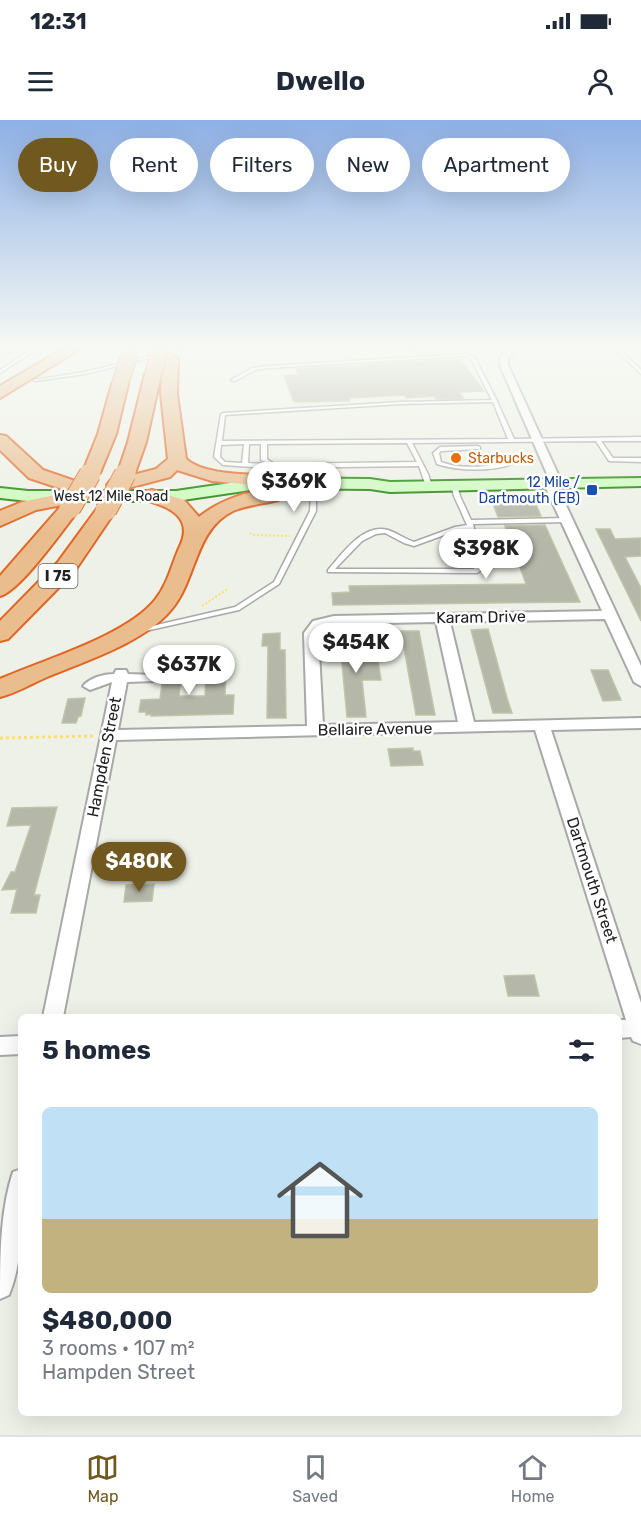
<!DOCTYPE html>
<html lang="en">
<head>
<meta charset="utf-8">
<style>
  :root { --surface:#fff; --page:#f6f6f7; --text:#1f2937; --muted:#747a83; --line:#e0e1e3; --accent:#70581e }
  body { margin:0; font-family:Rubik,sans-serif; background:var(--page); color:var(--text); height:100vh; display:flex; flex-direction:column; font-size:22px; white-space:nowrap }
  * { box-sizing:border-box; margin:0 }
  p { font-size:20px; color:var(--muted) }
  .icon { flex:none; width:33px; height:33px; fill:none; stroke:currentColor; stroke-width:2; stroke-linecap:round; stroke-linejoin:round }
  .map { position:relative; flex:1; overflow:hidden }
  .drawer { position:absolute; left:18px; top:894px; width:604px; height:402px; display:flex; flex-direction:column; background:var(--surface); border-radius:9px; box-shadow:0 6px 24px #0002 }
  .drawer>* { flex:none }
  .guide { position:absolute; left:18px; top:18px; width:606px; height:54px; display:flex; gap:12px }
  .price { position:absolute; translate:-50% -51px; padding:0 14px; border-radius:21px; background:#fff; color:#222; font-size:20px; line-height:39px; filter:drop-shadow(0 2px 3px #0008) }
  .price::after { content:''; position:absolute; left:50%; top:36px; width:18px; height:14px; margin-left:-9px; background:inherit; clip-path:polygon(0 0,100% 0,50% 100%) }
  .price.current { background:var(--accent); color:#fff }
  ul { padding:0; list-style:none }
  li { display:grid; align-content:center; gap:12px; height:318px; padding:0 24px }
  li span { display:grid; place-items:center; height:186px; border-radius:9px; color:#555 }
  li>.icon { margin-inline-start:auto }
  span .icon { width:108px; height:108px; fill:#fffc; stroke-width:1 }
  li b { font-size:26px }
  h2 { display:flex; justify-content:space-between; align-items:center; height:72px; padding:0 24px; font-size:26px }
  .tag { padding:0 21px; border-radius:27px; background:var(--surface); box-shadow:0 6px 24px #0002; font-size:21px; line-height:54px }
  .tag.current { background:var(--accent); color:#fff }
  .status { display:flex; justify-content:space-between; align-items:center; height:42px; padding:0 30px; background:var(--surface); direction:ltr }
  .status svg { height:16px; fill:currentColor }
  header { display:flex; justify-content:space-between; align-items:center; height:78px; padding:0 24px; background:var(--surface); font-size:27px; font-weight:700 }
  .dock { display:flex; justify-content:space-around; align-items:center; height:84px; border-top:2px solid var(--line); background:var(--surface); font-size:16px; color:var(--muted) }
  .dock a { display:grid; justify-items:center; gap:3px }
  .dock .current { color:var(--accent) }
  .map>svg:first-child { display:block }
  .building { fill:#b5b7a9; stroke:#c0c4a9; stroke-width:1.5 }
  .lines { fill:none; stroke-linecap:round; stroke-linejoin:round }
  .service-casing { stroke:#a8a8a8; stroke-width:3 }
  .minor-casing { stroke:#a8a8a8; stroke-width:4 }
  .secondary-casing { stroke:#1a7e02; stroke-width:4 }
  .motorway-casing { stroke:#e06623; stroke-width:4 }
  .path-far1 { stroke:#fde06c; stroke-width:2; stroke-dasharray:2 2; stroke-linecap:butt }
  .path { stroke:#fde06c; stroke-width:3; stroke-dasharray:3 3; stroke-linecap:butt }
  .service { fill:#fff; fill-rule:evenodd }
  .minor { fill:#fff; fill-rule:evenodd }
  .secondary { fill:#cbfbbb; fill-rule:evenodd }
  .motorway { fill:#eabd8e; fill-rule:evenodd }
  .motorway-bridge-far1-casing { stroke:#e06623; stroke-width:18; stroke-linecap:butt }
  .motorway-bridge-casing { stroke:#e06623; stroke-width:23; stroke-linecap:butt }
  .motorway-bridge-far1 { stroke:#eabd8e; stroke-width:16 }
  .motorway-bridge { stroke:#eabd8e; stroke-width:21 }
  .food-dot { fill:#e8710a; stroke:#fff; stroke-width:2 }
  .transit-dot { fill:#1a4fb4; stroke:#fff; stroke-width:2 }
  .labels { text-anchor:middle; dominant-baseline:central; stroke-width:5; stroke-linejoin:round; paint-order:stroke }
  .far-food-label { font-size:14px; fill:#c56008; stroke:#fff; text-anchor:start }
  .far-transit-label { font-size:14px; fill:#164399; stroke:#fff; text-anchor:end }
  .far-street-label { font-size:14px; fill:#212121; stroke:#fff }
  .shield { fill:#fff; stroke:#646464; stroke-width:1.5 }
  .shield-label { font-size:15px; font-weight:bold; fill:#212121 }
  .street-label { font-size:16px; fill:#212121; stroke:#fff }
</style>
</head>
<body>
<div class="status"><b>12:31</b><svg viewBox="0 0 49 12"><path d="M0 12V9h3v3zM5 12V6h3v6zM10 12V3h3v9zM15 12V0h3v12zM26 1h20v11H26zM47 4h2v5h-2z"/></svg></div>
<header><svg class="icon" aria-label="menu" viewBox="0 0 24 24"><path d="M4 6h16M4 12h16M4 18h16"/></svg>Dwello<svg class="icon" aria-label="person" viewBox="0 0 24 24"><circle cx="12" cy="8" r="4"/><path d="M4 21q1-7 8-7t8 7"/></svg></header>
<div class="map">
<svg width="641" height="1315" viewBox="0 0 641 1315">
  <rect width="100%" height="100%" fill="#eef1e7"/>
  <path class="building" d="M460,239L484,271L459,272L463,278L457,279H436L434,276L406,278L405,275L349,278L350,281L294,282L284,256L299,255L296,249Z
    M534,380L541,396L498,397L492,381Z
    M545,405L580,482L333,485L332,473L350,472L349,466L526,464L505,406Z
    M596,409H610L615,419L641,418V436L625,437L641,468V501Z
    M488,509L507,578L512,593H493L471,510Z
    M401,511H419L435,595H416Z
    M339,512H356L359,535H377L381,560H362L366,597H347Z
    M280,513V530H285L286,598H267L268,526H262L263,514Z
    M183,540L179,576H205L206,554L226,553L225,575H234L233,594L151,596V594L146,595V592H139L141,580L160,579L165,541Z
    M591,550H608L621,580L603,581Z
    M85,578L81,596L78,597L76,603H62L68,579Z
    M413,628V631H420L423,645L391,646L388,629Z
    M57,687L34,775H40L36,793H11L17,769L2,770L11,752H15L31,705L7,706L12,688Z
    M154,764L152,781L124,782L126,765Z
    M534,855L539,876H508L504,856Z"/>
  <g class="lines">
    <defs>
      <path id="service" d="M0,229H37L0,253V250L29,231H0Z
        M178,229H184L85,254L35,261L33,260L85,252Z
        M405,229H421C418,231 408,231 405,229Z
        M615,229H619L641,250V254Z
        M466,234L475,238L497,281L514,319L641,317V321H601L613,338H641V342L609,341L596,321L412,323L428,354L432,366L429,368L426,366L419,346L266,348L223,345L214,337L221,294L223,293L401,282L492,280L471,239L465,236L268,248L255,250L235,261L231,260L252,248L268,246ZM493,282L508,319L222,321L225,295L401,284ZM407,323L417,342L274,344L267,339V324ZM244,324L242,343L225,342L220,337L221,325ZM249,324H261V340L269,344L248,343Z
        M478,326L480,327V329L441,331L439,333L441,342C462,350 490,347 511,341L514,343C495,352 457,351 437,344L433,333L440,327Z
        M454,363L457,365L460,376L471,400L567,398L570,400L567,402L473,404L476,417L480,451L477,453L328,452V450C342,434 363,403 388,410C397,413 405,419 414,422L455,407L467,405L454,376L451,365ZM469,409L474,449H335L362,421L376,414L385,413L404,423L414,426L458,410Z
        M311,374L316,375V391L279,464L239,490L141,512L139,511V509L235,487L274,462L310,391Z"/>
      <path id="minor" d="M508,229H517L508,238V245L562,363L557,366L641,546V566L634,562L605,499L450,502L474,602L641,598V608L551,610L641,883V924L633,921L631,917L620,918V900H626L535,610L116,620L63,897H43L112,562L90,570L83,566C90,558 103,554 114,554L116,550H126L128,554L155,555L157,558L155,561L127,562L118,610L307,606L304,513L313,501L334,496L602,491L544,364L550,361L500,245V237ZM436,502L458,602L323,605L318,513L323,507L334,504Z
        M21,916V934L0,935V917Z
        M21,1049C21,1090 25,1136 9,1175L0,1179C0,1137 0,1091 13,1052Z"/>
      <path id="secondary" d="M264,358L370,359L390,362L641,358V366L390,372L370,369L264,368L176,381H28L0,378V368L28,371H176Z"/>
      <path id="motorway" d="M63,229H80L0,278V266Z
        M170,234L178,239L177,274L186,339C208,359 267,352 297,359L300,363L297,367L290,369L212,361L177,350L170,357L117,371L110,369L107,365L110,361L156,349L168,339L161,274L162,239Z
        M153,249L161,254L146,322L135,353H121L119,349L128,322L145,254Z
        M120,259L128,264L116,314L100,353H86L84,349L98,314L112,264Z
        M0,315L6,316L43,350L75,361L78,365L75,369L68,371L29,358L0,330Z
        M83,369L90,371L93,375L90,379L73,383L80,388L77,392C62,411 20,471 0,476V456L62,385L36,390L0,406V391L22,382Z
        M152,370L184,380L199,397C217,382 255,366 278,372L281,376L278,380C263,384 247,385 233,391C194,410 197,460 171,490C143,523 85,541 47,557C31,564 16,573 0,577V559C43,540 126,516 155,480C168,464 172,443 180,426C194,397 168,386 145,380L142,376L145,372Z
        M106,384L113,386L116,390L74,452L8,519L0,521V501L58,442L99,386Z"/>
    </defs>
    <use href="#service" class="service-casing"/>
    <use href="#minor" class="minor-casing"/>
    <use href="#secondary" class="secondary-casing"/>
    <use href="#motorway" class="motorway-casing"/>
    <path class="path-far1" d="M250,413L252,415L290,416
      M202,486L229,468"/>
    <path class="path" d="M0,618L93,616"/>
    <use href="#service" class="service"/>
    <use href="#minor" class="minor"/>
    <use href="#secondary" class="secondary"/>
    <use href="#motorway" class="motorway"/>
    <defs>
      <path id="motorway-bridge-far1" d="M153,254L160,229
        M120,264L129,236
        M89,356L93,349
        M124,356L128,349"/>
      <path id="motorway-bridge" d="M70,388L90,354
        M106,390L125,354"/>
    </defs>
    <use href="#motorway-bridge-far1" class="motorway-bridge-far1-casing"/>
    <use href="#motorway-bridge" class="motorway-bridge-casing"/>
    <use href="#motorway-bridge-far1" class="motorway-bridge-far1"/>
    <use href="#motorway-bridge" class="motorway-bridge"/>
  </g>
  <linearGradient id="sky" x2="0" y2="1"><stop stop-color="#8eb0e5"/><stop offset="0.55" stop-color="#f7f9f4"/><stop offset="1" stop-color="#f7f9f4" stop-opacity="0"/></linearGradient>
  <rect width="641" height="413" fill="url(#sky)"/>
  <circle class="food-dot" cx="456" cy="338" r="6"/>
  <rect class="transit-dot" x="586" y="364" width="12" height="12" rx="3"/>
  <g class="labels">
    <g class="far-food-label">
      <text x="468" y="338">Starbucks</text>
    </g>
    <g class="far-transit-label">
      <text x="580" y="362">12 Mile /<tspan x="580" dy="16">Dartmouth (EB)</tspan></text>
    </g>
    <g class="far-street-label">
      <text x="111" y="376">West 12 Mile Road</text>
    </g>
    <rect class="shield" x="38.5" y="444" width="39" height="24" rx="4.5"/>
    <g class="shield-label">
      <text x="58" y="456">I 75</text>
    </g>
    <g class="street-label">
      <text transform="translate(481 497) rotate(-1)">Karam Drive</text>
      <text transform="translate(375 609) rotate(-1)">Bellaire Avenue</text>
      <text transform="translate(104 637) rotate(-79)">Hampden Street</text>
      <text transform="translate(592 760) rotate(72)">Dartmouth Street</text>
    </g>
  </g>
</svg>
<b class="price" style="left:294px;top:393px">$369K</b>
<b class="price" style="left:486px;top:460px">$398K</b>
<b class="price" style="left:356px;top:554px">$454K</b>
<b class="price" style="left:189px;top:576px">$637K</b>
<b class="price current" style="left:139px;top:773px">$480K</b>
<div class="guide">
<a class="tag current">Buy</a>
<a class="tag">Rent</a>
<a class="tag">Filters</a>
<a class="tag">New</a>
<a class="tag">Apartment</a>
</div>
<section class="drawer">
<h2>5 homes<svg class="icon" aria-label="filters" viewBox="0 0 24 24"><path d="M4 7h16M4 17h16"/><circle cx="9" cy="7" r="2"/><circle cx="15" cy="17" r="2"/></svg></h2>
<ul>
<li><span style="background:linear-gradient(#bfe0f5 60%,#c2b280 0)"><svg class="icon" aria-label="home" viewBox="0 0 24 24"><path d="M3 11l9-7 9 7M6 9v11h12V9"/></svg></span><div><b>$480,000</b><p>3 rooms · 107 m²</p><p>Hampden Street</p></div></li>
</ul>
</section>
</div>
<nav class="dock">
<a class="current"><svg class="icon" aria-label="map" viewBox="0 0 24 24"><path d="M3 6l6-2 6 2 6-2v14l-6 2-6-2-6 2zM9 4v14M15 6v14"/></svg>Map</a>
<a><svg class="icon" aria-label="saved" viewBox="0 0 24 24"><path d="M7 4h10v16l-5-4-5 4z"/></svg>Saved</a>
<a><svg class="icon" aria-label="home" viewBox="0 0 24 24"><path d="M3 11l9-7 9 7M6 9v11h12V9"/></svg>Home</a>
</nav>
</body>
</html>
